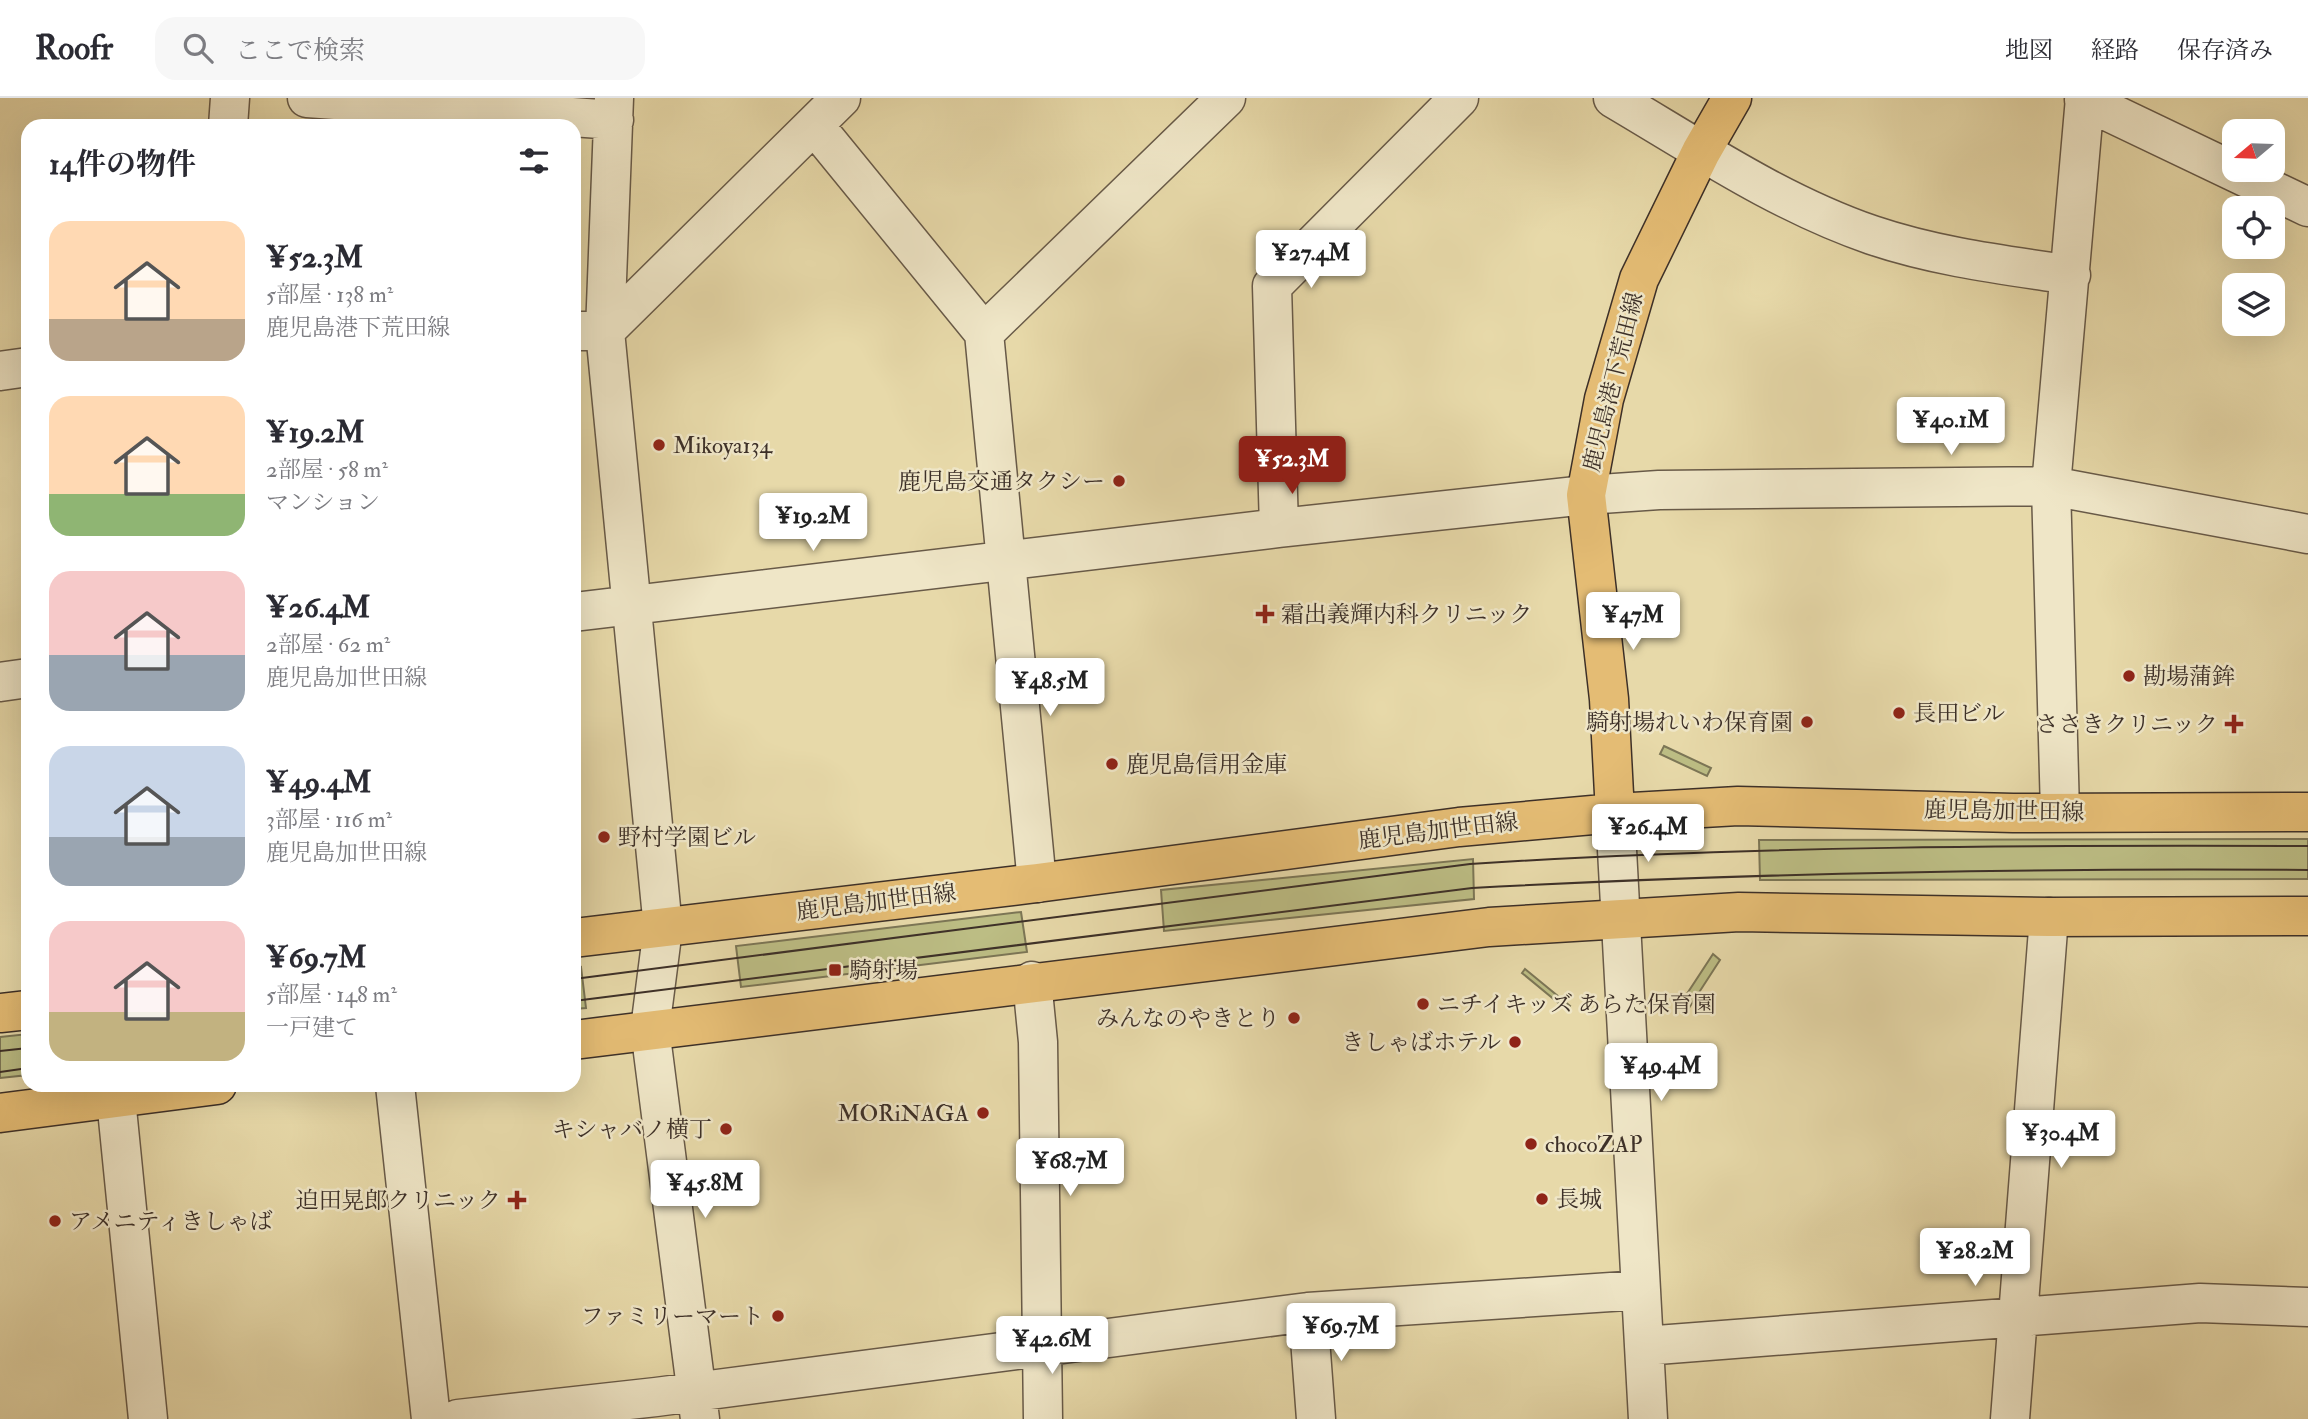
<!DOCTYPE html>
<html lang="ja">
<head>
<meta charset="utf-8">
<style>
  :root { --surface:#fff; --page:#f7f7f7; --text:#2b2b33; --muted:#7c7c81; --line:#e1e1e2; --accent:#8f2418 }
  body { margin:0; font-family:"IM FELL Double Pica","Noto Serif JP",serif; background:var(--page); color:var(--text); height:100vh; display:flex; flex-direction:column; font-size:26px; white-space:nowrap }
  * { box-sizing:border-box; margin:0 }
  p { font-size:23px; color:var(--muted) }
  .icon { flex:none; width:38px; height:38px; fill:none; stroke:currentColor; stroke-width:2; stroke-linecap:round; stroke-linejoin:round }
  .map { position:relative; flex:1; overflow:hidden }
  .side { position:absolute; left:21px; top:21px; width:560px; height:973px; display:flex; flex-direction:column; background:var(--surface); border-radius:21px; box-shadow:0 7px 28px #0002 }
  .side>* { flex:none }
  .needle { width:46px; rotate:251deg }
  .tools { position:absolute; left:2222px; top:21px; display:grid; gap:14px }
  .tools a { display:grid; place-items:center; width:63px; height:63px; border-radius:14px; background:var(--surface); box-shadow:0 7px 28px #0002; font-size:35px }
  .price { position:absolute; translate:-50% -60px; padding:0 16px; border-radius:7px; background:#fff; color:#222; font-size:23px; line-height:46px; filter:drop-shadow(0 2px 4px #0008) }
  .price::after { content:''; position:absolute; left:50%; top:42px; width:21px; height:16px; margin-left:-10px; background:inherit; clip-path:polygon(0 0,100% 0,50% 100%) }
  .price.on { background:var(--accent); color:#fff }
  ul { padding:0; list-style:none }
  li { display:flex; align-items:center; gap:21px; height:175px; padding:0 28px }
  li span { display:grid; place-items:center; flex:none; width:196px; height:140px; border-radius:21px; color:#555 }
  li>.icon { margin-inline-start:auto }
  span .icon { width:84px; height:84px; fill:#fffc; stroke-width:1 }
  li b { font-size:30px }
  h2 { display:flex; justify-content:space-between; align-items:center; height:84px; padding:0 28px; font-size:30px }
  header { display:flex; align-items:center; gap:42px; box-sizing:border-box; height:98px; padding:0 35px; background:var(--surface); border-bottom:2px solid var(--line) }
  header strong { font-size:33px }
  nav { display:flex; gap:38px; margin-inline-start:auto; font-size:24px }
  .search { width:490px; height:63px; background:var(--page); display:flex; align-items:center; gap:18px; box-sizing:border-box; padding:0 24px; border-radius:21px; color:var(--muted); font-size:26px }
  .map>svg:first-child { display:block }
  .green { fill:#bcbd84; stroke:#7c7656; stroke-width:2 }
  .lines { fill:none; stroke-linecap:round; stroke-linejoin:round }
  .minor-casing { stroke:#685a48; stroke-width:41 }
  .major-casing { stroke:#3d3028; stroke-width:41 }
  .minor { stroke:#efe6c7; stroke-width:38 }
  .major { stroke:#e4bc74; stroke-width:38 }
  .tram { stroke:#3d3028; stroke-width:2 }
  .poi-dot { fill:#8f2418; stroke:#efe6c7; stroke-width:2.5 }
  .labels { text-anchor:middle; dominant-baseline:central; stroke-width:5; stroke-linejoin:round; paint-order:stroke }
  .street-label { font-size:23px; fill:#3d3028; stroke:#efe6c7 }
  .poi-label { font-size:23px; fill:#3d3028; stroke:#efe6c7; text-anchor:start }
</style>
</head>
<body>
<header>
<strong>Roofr</strong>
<div class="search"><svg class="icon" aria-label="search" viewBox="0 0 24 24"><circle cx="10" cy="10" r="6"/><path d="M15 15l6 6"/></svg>ここで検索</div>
<nav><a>地図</a><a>経路</a><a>保存済み</a></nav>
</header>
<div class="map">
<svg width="2308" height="1321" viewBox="0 0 2308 1321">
  <rect width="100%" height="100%" fill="#e7d9a9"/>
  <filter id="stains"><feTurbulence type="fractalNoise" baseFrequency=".00286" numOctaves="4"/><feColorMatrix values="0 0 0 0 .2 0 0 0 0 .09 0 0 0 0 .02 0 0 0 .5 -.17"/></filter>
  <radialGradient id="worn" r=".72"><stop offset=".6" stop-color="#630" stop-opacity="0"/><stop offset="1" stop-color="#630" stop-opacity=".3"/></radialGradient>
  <path class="green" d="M1664,648L1711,670L1707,678L1660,656Z
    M2308,741V781L1760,782L1759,742Z
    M1473,761L1474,801L1164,833L1161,792Z
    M1021,814L1027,854L741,889L736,848Z
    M1713,856L1720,862L1687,913L1679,908Z
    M581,869L586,910L574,911V870Z
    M1525,871L1570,908L1567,912L1522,875Z
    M28,936V977L0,980V939Z"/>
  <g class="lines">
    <defs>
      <path id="minor" d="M307,0L614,22
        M614,0L605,233L663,830L650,931L700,1321
        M1613,0C1698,50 1779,105 1872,137C1937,159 2004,167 2071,177
        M2084,2L2308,109
        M228,28L230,0
        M815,28L984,235
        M574,233H605L841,0
        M0,273L28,269
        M1279,430L1272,188L1459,0
        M574,514L1279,430L1586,397L1659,392L2051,388L2308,436
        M0,584L28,580
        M2060,714L2051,388L2085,0
        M1615,715L1648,1321
        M1037,785L984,235L1226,0
        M1032,883L1038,944L1043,1321
        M395,987L431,1321
        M116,1001L148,1321
        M1308,1214L1316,1321
        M1644,1248L2200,1205L2308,1209
        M458,1321L656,1299L1308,1214L1641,1192
        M2010,1321L2049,819"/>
      <path id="major" d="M1615,715L1609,601L1586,397L1604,301L1639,181L1701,54L1732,0
        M574,840L1037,785L1459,729L1615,715L1738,708L2013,715L2308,714
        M0,915L28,912
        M574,942L1489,829L1739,814L2049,819L2308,818
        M0,1015L217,987"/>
    </defs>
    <use href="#minor" class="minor-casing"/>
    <use href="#major" class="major-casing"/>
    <use href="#minor" class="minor"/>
    <use href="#major" class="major"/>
    <path class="tram" d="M574,881L1470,766C1749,748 2029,747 2308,748
      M574,903L1472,790C1751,775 2029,770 2308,772
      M0,953L28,950
      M0,974L28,970"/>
  </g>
  <g class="poi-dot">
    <circle cx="659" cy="347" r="7"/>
    <circle cx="1119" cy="383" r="7"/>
    <path d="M1261.5 505.5h7v7h7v7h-7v7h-7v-7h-7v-7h7z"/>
    <circle cx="2129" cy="578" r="7"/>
    <circle cx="1899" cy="615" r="7"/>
    <circle cx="1807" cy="624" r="7"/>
    <path d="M2230.5 615.5h7v7h7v7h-7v7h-7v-7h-7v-7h7z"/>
    <circle cx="1112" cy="666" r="7"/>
    <circle cx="604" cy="739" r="7"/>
    <rect x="828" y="865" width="14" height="14" rx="3.5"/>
    <circle cx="1423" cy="906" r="7"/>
    <circle cx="1294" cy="920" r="7"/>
    <circle cx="1515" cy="944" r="7"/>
    <circle cx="983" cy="1015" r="7"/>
    <circle cx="726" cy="1031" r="7"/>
    <circle cx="1531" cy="1046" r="7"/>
    <circle cx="1542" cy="1101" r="7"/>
    <path d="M513.5 1091.5h7v7h7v7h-7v7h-7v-7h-7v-7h7z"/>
    <circle cx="55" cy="1123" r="7"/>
    <circle cx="778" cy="1218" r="7"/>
  </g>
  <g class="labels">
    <g class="street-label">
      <text transform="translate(1613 284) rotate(-76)">鹿児島港下荒田線</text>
      <text transform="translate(2004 713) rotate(1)">鹿児島加世田線</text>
      <text transform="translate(1438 733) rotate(-7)">鹿児島加世田線</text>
      <text transform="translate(876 804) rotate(-7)">鹿児島加世田線</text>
    </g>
    <g class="poi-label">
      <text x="673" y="347">Mikoya134</text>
      <text x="1105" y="383" text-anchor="end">鹿児島交通タクシー</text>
      <text x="1281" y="516">霜出義輝内科クリニック</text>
      <text x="2143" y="578">勘場蒲鉾</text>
      <text x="1913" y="615">長田ビル</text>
      <text x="1793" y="624" text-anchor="end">騎射場れいわ保育園</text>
      <text x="2218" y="626" text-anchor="end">ささきクリニック</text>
      <text x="1126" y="666">鹿児島信用金庫</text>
      <text x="618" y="739">野村学園ビル</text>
      <text x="849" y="872">騎射場</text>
      <text x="1437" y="906">ニチイキッズ あらた保育園</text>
      <text x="1280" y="920" text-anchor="end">みんなのやきとり</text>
      <text x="1501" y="944" text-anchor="end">きしゃばホテル</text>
      <text x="969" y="1015" text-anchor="end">MORiNAGA</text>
      <text x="712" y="1031" text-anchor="end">キシャバノ横丁</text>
      <text x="1545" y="1046">chocoZAP</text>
      <text x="1556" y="1101">長城</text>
      <text x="501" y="1102" text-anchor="end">迫田晃郎クリニック</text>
      <text x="69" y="1123">アメニティきしゃば</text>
      <text x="764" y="1218" text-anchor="end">ファミリーマート</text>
    </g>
  </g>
  <rect width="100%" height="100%" filter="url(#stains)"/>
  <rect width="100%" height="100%" fill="url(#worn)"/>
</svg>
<div class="tools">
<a><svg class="needle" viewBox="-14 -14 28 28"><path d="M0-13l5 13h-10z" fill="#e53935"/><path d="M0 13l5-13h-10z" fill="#7c7c81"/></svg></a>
<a><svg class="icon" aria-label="locate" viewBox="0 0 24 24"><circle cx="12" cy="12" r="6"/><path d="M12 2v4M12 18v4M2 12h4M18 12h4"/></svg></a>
<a><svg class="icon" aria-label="layers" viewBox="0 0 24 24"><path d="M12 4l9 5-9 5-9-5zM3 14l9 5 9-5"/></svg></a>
</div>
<b class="price" style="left:1311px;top:192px">¥27.4M</b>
<b class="price" style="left:1951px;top:359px">¥40.1M</b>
<b class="price on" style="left:1292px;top:398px">¥52.3M</b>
<b class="price" style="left:813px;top:455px">¥19.2M</b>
<b class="price" style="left:1633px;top:554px">¥47M</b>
<b class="price" style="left:1050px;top:620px">¥48.5M</b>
<b class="price" style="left:1648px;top:766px">¥26.4M</b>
<b class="price" style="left:1661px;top:1005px">¥49.4M</b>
<b class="price" style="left:2061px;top:1072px">¥30.4M</b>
<b class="price" style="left:1070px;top:1100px">¥68.7M</b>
<b class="price" style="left:705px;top:1122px">¥45.8M</b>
<b class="price" style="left:1975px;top:1190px">¥28.2M</b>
<b class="price" style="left:1341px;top:1265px">¥69.7M</b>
<b class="price" style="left:1052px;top:1278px">¥42.6M</b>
<section class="side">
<h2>14件の物件<svg class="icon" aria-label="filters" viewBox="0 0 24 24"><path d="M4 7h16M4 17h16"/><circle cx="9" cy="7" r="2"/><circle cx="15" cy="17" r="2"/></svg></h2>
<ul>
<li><span style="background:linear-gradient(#ffd9b3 70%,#b9a48a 0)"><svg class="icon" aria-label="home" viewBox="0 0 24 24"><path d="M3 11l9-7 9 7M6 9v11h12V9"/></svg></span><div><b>¥52.3M</b><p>5部屋 · 138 m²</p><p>鹿児島港下荒田線</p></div></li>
<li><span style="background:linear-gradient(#ffd9b3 70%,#8fb573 0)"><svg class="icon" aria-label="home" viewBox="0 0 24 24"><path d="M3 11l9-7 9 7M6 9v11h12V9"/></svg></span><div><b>¥19.2M</b><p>2部屋 · 58 m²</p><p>マンション</p></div></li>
<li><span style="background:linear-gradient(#f6c9c9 60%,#9aa5b1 0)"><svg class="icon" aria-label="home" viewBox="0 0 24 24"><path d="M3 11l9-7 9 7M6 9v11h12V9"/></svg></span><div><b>¥26.4M</b><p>2部屋 · 62 m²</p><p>鹿児島加世田線</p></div></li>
<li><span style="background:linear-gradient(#c9d6e8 65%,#9aa5b1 0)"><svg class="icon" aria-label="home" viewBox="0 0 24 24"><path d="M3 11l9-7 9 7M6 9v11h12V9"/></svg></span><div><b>¥49.4M</b><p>3部屋 · 116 m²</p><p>鹿児島加世田線</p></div></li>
<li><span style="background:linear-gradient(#f6c9c9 65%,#c2b280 0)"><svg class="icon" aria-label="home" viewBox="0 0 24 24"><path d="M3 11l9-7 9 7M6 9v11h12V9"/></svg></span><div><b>¥69.7M</b><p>5部屋 · 148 m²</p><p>一戸建て</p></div></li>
</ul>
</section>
</div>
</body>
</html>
